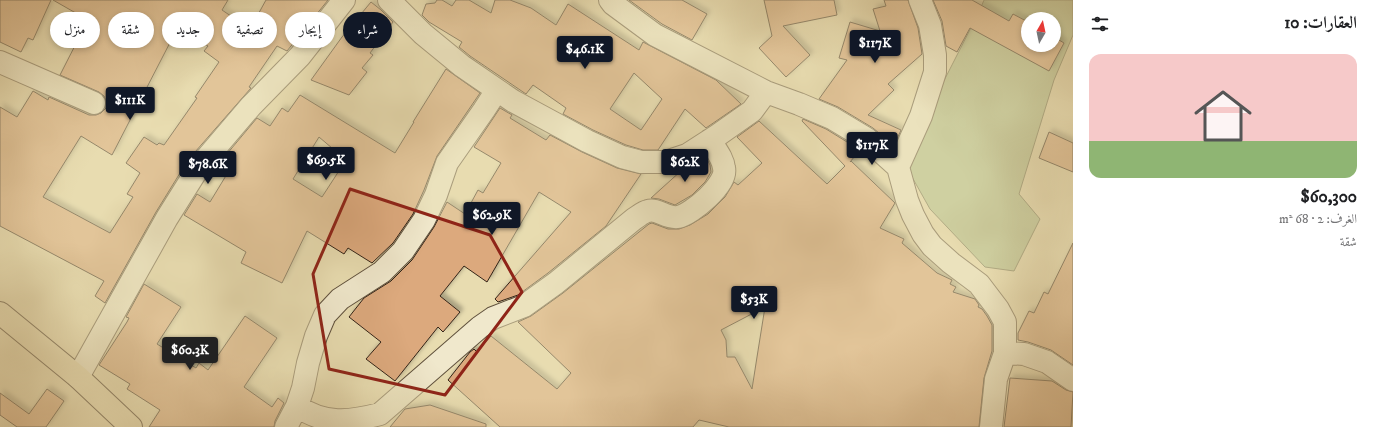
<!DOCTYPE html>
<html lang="ar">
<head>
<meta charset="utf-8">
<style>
  :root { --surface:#fff; --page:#f6f6f6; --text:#202124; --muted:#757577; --accent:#111827 }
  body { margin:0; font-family:"IM FELL DW Pica",Amiri,serif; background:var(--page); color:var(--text); direction:rtl; height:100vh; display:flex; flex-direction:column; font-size:15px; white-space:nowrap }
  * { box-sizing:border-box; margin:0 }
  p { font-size:13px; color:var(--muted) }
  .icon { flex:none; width:22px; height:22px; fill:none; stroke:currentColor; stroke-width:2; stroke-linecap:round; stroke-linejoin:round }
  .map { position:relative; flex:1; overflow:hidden; direction:ltr }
  .side { display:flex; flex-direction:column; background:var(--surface); width:300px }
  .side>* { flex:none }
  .banner { position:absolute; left:12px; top:12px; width:380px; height:36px; direction:rtl; display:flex; gap:8px }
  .needle { width:26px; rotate:9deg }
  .buttons { position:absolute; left:1021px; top:12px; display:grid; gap:8px }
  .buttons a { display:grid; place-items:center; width:40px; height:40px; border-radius:50%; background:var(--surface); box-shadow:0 2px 6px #0003; font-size:20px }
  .price { position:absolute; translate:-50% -34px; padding:0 9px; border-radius:4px; background:var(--accent); color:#fff; font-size:13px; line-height:26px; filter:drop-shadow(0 1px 2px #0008) }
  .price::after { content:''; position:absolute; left:50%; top:24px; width:12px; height:9px; margin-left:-6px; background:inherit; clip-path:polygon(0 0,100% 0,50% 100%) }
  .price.on { background:#222; color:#fff }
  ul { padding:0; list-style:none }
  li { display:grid; align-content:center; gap:8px; height:212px; padding:0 16px }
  li span { display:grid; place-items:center; height:124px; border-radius:12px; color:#555 }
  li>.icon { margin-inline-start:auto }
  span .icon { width:72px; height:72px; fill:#fffc; stroke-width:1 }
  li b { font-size:17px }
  h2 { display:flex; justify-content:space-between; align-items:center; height:48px; padding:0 16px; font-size:17px }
  .chip { padding:0 14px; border-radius:18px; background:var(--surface); box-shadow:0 2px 6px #0003; font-size:14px; line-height:36px }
  .chip.on { background:var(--accent); color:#fff }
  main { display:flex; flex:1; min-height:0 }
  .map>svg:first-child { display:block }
  .green { fill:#b2c18e; stroke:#727252; fill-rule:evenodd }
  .building { fill:#dca97d; stroke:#332317; fill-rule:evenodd; filter:url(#shadow) }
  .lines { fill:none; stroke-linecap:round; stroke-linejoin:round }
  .minor-casing { stroke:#60513d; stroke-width:24 }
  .major-casing { stroke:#332317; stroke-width:24 }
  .minor { stroke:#f0e8cc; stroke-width:22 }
  .major { stroke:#e8dcb0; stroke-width:22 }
  .marked { fill:none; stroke:#8f2418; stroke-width:3; stroke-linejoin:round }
</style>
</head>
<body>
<main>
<section class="side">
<h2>العقارات: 10<svg class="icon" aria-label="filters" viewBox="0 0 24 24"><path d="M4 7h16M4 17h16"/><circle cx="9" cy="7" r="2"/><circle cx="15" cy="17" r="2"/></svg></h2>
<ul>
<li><span style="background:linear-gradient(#f6c9c9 70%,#8fb573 0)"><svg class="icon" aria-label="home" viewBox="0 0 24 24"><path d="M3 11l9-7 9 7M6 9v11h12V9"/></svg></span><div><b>$60,300</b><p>الغرف: 2 · 68 m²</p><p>شقة</p></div></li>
</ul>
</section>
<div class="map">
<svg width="1073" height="427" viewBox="0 0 1073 427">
  <defs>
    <filter id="shadow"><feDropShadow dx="3.5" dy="-3.5" stdDeviation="2" flood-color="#0004"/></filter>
  </defs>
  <rect width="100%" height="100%" fill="#e8dcb0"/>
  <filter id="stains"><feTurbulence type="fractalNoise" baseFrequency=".005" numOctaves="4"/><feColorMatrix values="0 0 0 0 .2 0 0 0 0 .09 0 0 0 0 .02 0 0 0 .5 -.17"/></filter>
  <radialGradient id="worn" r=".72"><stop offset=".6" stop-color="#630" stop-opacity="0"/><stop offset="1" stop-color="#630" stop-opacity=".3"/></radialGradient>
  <path class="green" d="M984,0H1073V35L1054,80L1019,194L1040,219L1014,271L985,267L930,209L903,161L979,12ZM1028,19H1054V45H1028Z"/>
  <path class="building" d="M0,0H51L33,40L28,38L21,52L0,42Z
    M53,0H228L222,10L250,29L266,0H328L287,51L277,46L249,87L251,88L188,160L156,212L105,303L95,296L104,281L0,226V107L17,117L33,91L48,100L49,97L89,115H96L101,113L106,108V101L104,96L99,92L60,75L88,20ZM177,29L208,46L204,51L219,62L195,97L197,98L164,145L159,143L157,145L144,137L126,163L140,173L127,194L133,197L110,233L43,197L81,136L112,155Z
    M437,0H442L452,6L456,0H469L491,13L495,0H510L531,8L556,25L568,4L639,50L643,42L716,80L741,104L706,128L685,109L658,150H643L626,145L593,130L563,114L566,108L533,85L526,94L470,56L459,47L462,42L429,22L422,15L426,4L435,3ZM634,73L662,99L641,130L610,109Z
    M629,0H682L707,14L692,40L662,24Z
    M764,0H834L837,15L783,26L810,55L786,77L759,48L772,36Z
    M884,0H908L918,28L922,54L888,84L894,90L868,115L901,130L894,146L873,128L838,107L819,99L847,60L839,58L850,22L880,31L873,9L886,6Z
    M933,0H972L1009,21L1013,14L1028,22V45H1054V37L1064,43L1049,71L970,28L957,52L946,46L942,21Z
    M371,2L381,10L393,22L370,53L373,55L362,68L367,72L349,95L311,80L342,37Z
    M446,69L480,93L437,156L424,190L413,214L393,243L372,263L348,248L344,254L307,231L282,283L241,263L246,252L184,215L197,194L210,202L227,174L216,167L257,118L270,126L282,108L288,112L300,95L395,153L414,122H413ZM319,137L346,160L322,197L293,179Z
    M500,108L512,115L510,118L546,140L550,135L582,152L617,168L641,174L606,226L548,273L518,295L498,302L495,299L571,212L539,192L487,282L464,266L440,296L460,312L443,332L438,327L395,381L366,359L381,342L349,317L364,298L391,281L412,260L434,227L447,202L465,214L478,190L483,193L501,163L474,147Z
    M803,119L826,129L860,150L850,162L851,161L895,203L880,228L904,239L902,243L937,273L952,280L950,284L956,287L953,292L975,299L979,305L978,307L982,309L987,316L992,325V351L984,378L979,427H729L699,420L693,427H500L448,380L470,352L474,349L477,352L491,336L557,389L571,373L518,322L531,316L563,293L649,224L652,223L668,229H679L690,225L708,214L725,197L734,182L738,185L762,163L737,137L759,121L827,184L845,166L802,121ZM765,307L757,357L752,389L735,357H727L726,340L721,330Z
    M1049,132L1073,143V172L1039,158Z
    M706,157L710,165L711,172L705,182L692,195L675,205L659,199L651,198L682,170L694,166Z
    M1073,243V365L1051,350L1028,342L1018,340V333L1029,311L1034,313L1044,292L1048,294Z
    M144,284L181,307L157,344L196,368L199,363L208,370L245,316L277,338L244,387L272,407L278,398L284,403L275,421L274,427H149L160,410L127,389L130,384L99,365L127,322L129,318L126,317Z
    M1010,378L1052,381L1066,390L1073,392L1071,427H1004Z
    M47,389L64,401L46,427H17L0,415V393L29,414Z
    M430,405L486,424V427H390L405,409Z"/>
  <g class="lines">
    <defs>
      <path id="minor" d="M389,0L423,34L462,66L513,101L587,141L622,157L641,162H666L687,155L718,135L752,111L766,92
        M610,0L613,4L655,35L766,92L799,104L832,118L867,139L898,167L907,200L913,215L923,234L932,246L951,263L979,284L998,309L1005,322V353L1024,354L1047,362L1073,380
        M0,62L94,103
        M898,167L921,116L935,72V55L930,25L920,0
        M78,377L167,218L199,167L251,106L300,56L344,0
        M297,406L303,388L308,363L316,336L325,315L340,299L382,272L403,251L424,220L436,195L447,163L484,110L497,90
        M286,427L297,406C324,425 350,422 380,414L480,327L493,318L524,306L556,283L634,219C639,216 643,212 648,211C657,208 667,219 678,217C692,214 728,184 724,168C723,158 715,149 710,140
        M991,427L996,379L1005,353"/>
      <path id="major" d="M0,313L78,377L131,427"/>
    </defs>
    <use href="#minor" class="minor-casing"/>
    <use href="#major" class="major-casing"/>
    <use href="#minor" class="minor"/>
    <use href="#major" class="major"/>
  </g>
  <path d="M0 0H1073V427H0ZM350,189L490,235L522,292L445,395L329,369L313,274Z" fill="#e8dcb0" fill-opacity=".55" fill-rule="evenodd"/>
  <path class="marked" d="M350,189L490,235L522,292L445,395L329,369L313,274Z"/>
  <rect width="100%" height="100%" filter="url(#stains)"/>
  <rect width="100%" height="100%" fill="url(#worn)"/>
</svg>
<div class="buttons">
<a><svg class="needle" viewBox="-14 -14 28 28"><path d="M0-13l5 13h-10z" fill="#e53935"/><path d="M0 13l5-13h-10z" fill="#757577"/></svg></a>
</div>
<b class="price" style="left:875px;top:64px">$117K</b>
<b class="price" style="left:585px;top:70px">$46.1K</b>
<b class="price" style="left:130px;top:121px">$111K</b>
<b class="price" style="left:872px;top:166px">$117K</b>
<b class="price" style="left:326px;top:181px">$69.5K</b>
<b class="price" style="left:685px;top:183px">$62K</b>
<b class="price" style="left:208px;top:185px">$78.6K</b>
<b class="price" style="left:492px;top:236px">$62.9K</b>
<b class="price" style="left:754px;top:320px">$53K</b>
<b class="price on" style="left:190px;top:371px">$60.3K</b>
<div class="banner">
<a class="chip on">شراء</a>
<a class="chip">إيجار</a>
<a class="chip">تصفية</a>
<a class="chip">جديد</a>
<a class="chip">شقة</a>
<a class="chip">منزل</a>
</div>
</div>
</main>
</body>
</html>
